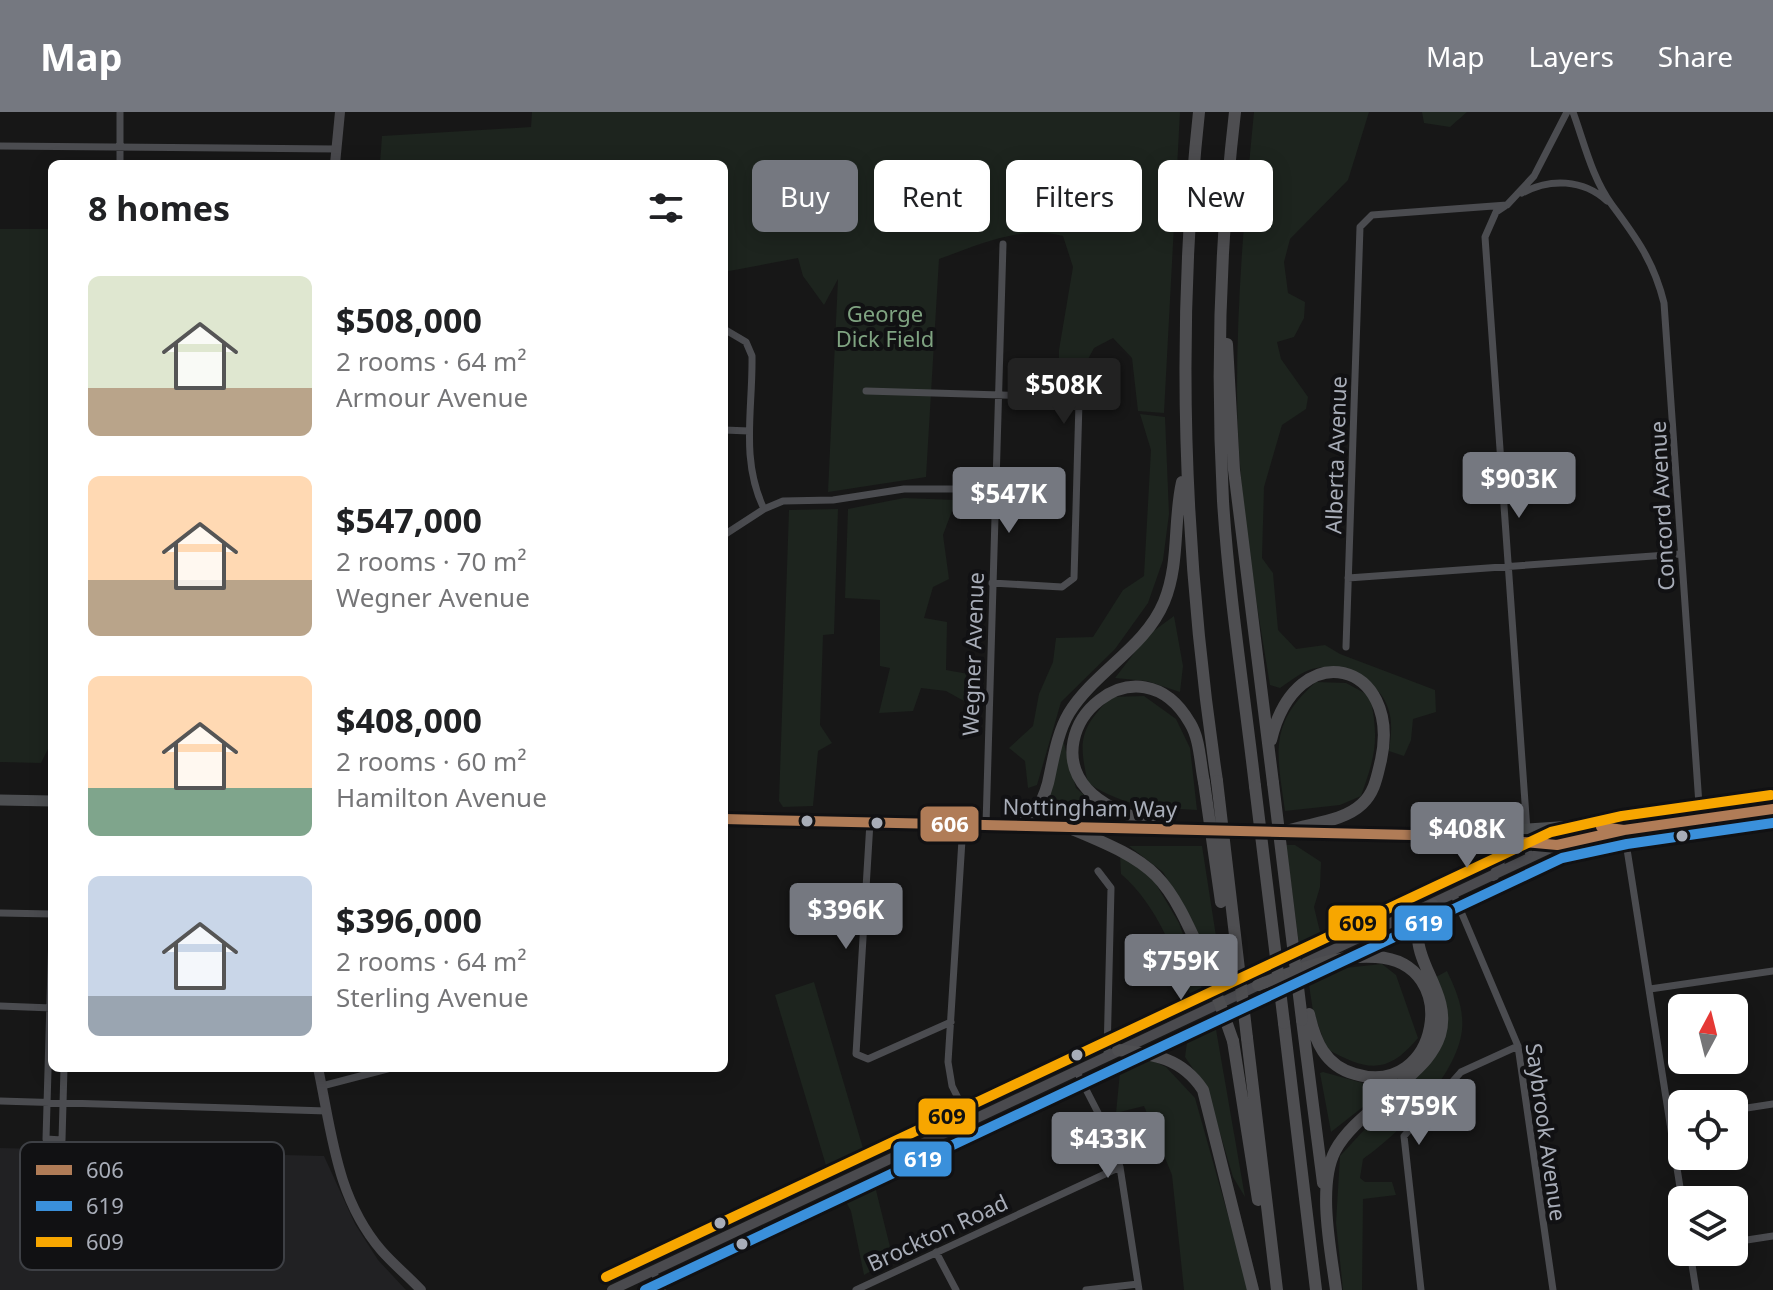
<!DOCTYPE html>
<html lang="en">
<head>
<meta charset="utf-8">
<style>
  :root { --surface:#fff; --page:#f6f6f6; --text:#202124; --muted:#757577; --accent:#757880 }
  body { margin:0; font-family:"Noto Sans",sans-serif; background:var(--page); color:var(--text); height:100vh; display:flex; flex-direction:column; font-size:30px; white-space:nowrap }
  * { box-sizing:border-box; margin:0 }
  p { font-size:26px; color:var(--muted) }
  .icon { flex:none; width:44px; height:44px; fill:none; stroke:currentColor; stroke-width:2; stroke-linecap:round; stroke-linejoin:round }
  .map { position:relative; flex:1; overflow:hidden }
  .sheet { position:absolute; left:48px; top:48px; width:680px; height:912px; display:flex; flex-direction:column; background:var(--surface); border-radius:12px; box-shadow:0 4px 20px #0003 }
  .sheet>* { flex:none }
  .banner { position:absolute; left:752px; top:48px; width:760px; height:72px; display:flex; gap:16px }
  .needle { width:52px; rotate:7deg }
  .controls { position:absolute; left:1668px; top:882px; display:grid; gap:16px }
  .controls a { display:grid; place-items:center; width:80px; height:80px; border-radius:12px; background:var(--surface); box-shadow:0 4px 20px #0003; font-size:40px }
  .price { position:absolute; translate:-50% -68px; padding:0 18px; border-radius:8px; background:var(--accent); color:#fff; font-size:26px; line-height:52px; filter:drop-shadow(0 2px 4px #0008) }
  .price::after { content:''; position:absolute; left:50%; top:48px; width:24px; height:18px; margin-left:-12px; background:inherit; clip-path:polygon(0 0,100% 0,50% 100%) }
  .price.selected { background:#222; color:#fff }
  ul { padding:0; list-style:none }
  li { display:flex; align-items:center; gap:24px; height:200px; padding:0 40px }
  li span { display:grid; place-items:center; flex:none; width:224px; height:160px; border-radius:12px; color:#555 }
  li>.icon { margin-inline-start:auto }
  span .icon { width:96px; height:96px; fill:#fffc; stroke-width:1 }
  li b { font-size:34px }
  h2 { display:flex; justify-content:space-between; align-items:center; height:96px; padding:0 40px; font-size:34px }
  .pill { padding:0 28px; border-radius:12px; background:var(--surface); box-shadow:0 4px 20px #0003; font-size:28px; line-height:72px }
  .pill.selected { background:var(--accent); color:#fff }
  header { display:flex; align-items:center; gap:48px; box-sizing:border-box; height:112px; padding:0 40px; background:var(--accent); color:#fff }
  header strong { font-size:38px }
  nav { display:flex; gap:44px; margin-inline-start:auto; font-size:28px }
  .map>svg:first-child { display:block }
  .built { fill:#212123 }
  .green { fill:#1d241e }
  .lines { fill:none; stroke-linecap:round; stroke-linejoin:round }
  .street { stroke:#4b4c50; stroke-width:7 }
  .secondary { stroke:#4a4a4e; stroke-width:10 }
  .primary { stroke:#4d4f52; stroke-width:11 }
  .highway { stroke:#4e4e51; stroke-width:12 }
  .highway-bridge { stroke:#4e4e51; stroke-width:12 }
  .bus-1-casing { stroke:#111113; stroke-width:16 }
  .bus-2-casing { stroke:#111113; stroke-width:16 }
  .bus-3-casing { stroke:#111113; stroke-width:16 }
  .bus-1 { stroke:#b07c57; stroke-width:10 }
  .bus-2 { stroke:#3a90db; stroke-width:10 }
  .bus-3 { stroke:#f7a600; stroke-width:10 }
  .bus-dot { fill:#a8adb8; stroke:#111113; stroke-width:3 }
  .labels { text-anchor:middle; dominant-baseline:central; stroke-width:8; stroke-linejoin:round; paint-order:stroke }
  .park-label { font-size:22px; fill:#7fa381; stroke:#111113 }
  .street-label { font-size:22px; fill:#a8adb8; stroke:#111113 }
  .key { fill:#111113; stroke:#3e4045; stroke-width:2 }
  .key-label { font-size:22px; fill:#a8adb8 }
  .line-badge { stroke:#111113; stroke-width:3 }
  .badge-label { font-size:22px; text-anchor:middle; font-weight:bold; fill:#fff }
  .pale-badge-label { font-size:22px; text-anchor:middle; font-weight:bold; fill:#111 }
</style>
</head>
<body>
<header>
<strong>Map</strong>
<nav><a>Map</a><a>Layers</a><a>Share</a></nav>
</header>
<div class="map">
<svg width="1773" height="1178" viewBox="0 0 1773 1178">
  <rect width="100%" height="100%" fill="#171717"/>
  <path class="built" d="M0,1036L324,1044L355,1112L378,1148L406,1178H0Z"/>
  <path class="green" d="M532,0H1180L1164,301L1138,299L1132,246L1113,226L1094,236L1078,266L1059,268V238L1073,155L1063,124C1020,113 979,133 939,147L926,365L828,380L838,167L824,193L803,164L798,146L724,160V52H380L382,24L531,15Z
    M1254,0H1369L1348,68L1290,127L1284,150L1288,181L1305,190L1304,206L1294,225L1277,230L1281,247L1308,285L1306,297L1282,313L1264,375L1262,446L1273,461L1278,518L1296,537L1325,533L1340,542L1435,578L1436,600L1413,607L1411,628L1404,644L1389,639C1391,624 1393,610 1388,596C1380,568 1338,549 1312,557C1301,560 1289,570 1280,576L1270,573C1254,476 1237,377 1237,278C1237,185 1245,92 1254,0Z
    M1422,0H1467L1450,15L1424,11Z
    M0,117H52V629L41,651L0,650Z
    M1140,302L1165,305L1169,402L1163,448L1148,491L1115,537L1061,590L1037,673L1028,676L1025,649L1009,636L1033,614L1039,582L1053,550L1056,526L1093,525L1123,478L1144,464L1151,338Z
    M904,386L956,388L943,423L949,467L933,475L924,506L947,510L946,558L974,563L973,594L946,579L921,576L913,599L879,601L890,556L880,554V488L845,486L848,397Z
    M838,397L834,522L823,523L820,613L832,631L818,639L813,694L783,695L779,689L789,398Z
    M1174,504L1183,554L1180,580L1147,569L1115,566L1148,523Z
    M1316,570L1346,571L1370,584C1379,627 1376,642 1361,684L1340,693L1285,699C1277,641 1268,612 1316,570Z
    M1144,584L1176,607L1190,636L1197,698C1152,695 1127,696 1088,671C1078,628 1080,617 1111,585Z
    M1063,628L1076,676L1099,696L1046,697Z
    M1286,733H1295L1321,750L1320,775L1314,795L1322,828L1300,840Z
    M1129,734H1202L1222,863L1216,869L1192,808L1163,760Z
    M1120,742L1153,767L1179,811L1205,885L1193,889C1175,844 1159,795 1121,762Z
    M1382,852L1396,863L1418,926C1387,963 1367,959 1327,937L1313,899L1307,860Z
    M1447,859C1456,878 1464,896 1462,918C1457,964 1399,1022 1363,1047L1360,1066L1365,1070H1392L1396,1083L1363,1087L1362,1178H1343L1336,1111L1340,1044L1439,937L1436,865Z
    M814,870L865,1043L828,1060L775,883Z
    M1214,906L1245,1085L1233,1065L1207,977L1185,945L1189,916Z
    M1147,946L1166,955L1195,986L1249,1178H1184L1172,1063L1144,994L1116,1001L1121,950Z
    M1323,960L1370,973L1373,987L1331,1020L1320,961Z
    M873,1066L893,1147L864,1163L851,1099L841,1081Z"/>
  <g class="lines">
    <path class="street" d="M1573,0C1584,30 1592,66 1612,93C1636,125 1654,150 1664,191L1700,707
      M0,34L336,37
      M120,52V0
      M1522,81C1550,66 1583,67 1607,89
      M1505,94L1496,100L1485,125L1529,747
      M724,217L746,230L752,244C753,297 740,347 764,397
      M866,279L1072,285L1079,290L1074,466L1062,475L992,471
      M724,318L749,319
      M724,423L764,397L783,389L833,388L904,377H995
      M1348,466L1681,442
      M1346,535L1360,115L1372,103L1507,93L1534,64L1567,0
      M870,710L856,942L868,947L951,910
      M963,712L948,950L952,974L969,1008
      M986,713L1003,132
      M1624,718L1682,1088
      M1098,759L1111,776L1107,943
      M1454,783L1518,934L1553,1178
      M0,801L52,802
      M52,820L46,1027L62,1028L64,956
      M1650,877L1773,859
      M0,894L52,896
      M1076,958L1111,1026L1120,1055L1139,1178
      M322,974L391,956
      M0,989L327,999
      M1734,998L1773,992
      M1670,1007L1682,1005
      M1734,1130L1773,1124
      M936,1140L956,1178
      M1690,1140L1696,1178
      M653,1159L662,1178
      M856,1178L1120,1055
      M1086,1178L1138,1172
      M1421,1178L1404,1024L1461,960L1518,934"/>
    <path class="secondary" d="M335,52L340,0
      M1484,731L1495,733L1503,742L1494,764
      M1305,851L1557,733L1621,718
      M318,956C332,1021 336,1085 381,1138C393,1152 408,1164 421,1178
      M612,1178L1265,870"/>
    <path class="primary" d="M0,688L52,689
      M724,707L1455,724L1557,733
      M1468,721L1588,713L1624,718L1773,697"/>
    <path class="highway" d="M1199,0C1175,223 1184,447 1217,669
      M1235,0C1220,129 1216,259 1223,389C1229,484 1244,579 1255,674
      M1227,232L1234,358L1273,671
      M1271,628C1297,521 1402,550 1381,648C1377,664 1375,680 1362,692C1343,710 1310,711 1287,719
      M1010,713C1033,708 1042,693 1048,671C1053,649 1057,621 1069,601C1094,560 1145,536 1164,490C1180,451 1173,410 1182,370
      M1067,715C1160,753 1165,761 1206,852
      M1162,717C1138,706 1106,698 1087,677C1034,617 1139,522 1190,611C1200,627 1200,651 1204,670
      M1258,873C1296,859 1334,842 1376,845C1464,850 1439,988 1355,962C1325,954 1315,929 1309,902
      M1302,908L1323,1071
      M1284,911L1316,1178
      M1247,926L1277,1178
      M1233,929L1258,1088
      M1118,938C1154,942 1182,946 1203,978L1253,1178
      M1336,1178C1331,1140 1317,1074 1335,1039C1348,1014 1378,994 1399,974C1416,958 1433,945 1440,923C1455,872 1390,836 1433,793"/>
    <path class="highway-bridge" d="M1217,669L1247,926
      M1204,670L1221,790
      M1273,671L1302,908
      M1255,674L1284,911
      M1206,852L1233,929"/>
    <defs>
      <path id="bus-1" d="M724,707L1455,724L1557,733L1624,718
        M1601,715L1624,718L1773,697"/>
      <path id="bus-2" d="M645,1178L1562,746L1627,732L1773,711"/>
      <path id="bus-3" d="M606,1165L1551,720L1622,704L1771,683"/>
    </defs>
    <use href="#bus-1" class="bus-1-casing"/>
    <use href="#bus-2" class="bus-2-casing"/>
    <use href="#bus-3" class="bus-3-casing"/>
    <use href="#bus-1" class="bus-1"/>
    <use href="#bus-2" class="bus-2"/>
    <use href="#bus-3" class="bus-3"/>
  </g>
  <g class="bus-dot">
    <circle cx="807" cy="709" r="7"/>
    <circle cx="877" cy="711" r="7"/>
    <circle cx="1682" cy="724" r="7"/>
    <circle cx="1077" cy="943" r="7"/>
    <circle cx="720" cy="1111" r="7"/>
    <circle cx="742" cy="1132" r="7"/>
  </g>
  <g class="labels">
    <g class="park-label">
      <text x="885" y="201">George<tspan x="885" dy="25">Dick Field</tspan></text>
    </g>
    <g class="street-label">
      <text transform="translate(1335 343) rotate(-88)">Alberta Avenue</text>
      <text transform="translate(1661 394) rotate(-93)">Concord Avenue</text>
      <text transform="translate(972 542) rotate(-88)">Wegner Avenue</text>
      <text transform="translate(1090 695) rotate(1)">Nottingham Way</text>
      <text transform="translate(1547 1020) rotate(82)">Saybrook Avenue</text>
      <text transform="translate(937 1120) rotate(-25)">Brockton Road</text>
    </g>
  </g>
  <rect x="20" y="1030" width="264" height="128" rx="12" class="key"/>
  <rect x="36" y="1053" width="36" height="10" fill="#b07c57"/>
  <rect x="36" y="1089" width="36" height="10" fill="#3a90db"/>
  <rect x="36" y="1125" width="36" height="10" fill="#f7a600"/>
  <g class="key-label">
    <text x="86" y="1066">606</text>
    <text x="86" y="1102">619</text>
    <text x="86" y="1138">609</text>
  </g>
  <g class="line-badge">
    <rect x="919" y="693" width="61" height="38" rx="8" fill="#b07c57"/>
    <rect x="1327" y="792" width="61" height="38" rx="8" fill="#f7a600"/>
    <rect x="1393" y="792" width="61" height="38" rx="8" fill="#3a90db"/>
    <rect x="917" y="985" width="60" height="39" rx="8" fill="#f7a600"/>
    <rect x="892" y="1028" width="61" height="38" rx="8" fill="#3a90db"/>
  </g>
  <g class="badge-label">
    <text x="950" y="720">606</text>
    <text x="1424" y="819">619</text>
    <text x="923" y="1055">619</text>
  </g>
  <g class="pale-badge-label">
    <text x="1358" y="819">609</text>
    <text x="947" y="1012">609</text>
  </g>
</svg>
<div class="controls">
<a><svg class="needle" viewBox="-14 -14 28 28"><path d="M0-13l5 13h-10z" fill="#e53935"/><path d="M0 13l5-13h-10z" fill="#757577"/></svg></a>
<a><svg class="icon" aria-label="locate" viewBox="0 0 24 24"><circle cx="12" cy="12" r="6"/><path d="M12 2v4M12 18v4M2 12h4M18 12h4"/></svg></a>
<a><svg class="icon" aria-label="layers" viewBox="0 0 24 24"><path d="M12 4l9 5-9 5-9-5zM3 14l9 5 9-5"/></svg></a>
</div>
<b class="price selected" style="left:1064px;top:314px">$508K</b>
<b class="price" style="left:1519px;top:408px">$903K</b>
<b class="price" style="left:1009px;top:423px">$547K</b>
<b class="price" style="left:1467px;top:758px">$408K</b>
<b class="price" style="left:846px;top:839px">$396K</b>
<b class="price" style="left:1181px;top:890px">$759K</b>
<b class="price" style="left:1419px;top:1035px">$759K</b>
<b class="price" style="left:1108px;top:1068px">$433K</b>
<div class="banner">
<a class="pill selected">Buy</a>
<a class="pill">Rent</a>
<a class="pill">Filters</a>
<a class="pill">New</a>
</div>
<section class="sheet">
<h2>8 homes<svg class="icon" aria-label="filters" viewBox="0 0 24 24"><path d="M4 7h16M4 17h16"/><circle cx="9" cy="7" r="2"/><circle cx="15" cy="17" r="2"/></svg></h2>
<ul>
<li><span style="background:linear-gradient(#dfe7d0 70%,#b9a48a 0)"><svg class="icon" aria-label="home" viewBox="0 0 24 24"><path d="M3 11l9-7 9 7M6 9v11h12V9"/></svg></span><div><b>$508,000</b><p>2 rooms · 64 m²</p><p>Armour Avenue</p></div></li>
<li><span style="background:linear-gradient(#ffd9b3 65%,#b9a48a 0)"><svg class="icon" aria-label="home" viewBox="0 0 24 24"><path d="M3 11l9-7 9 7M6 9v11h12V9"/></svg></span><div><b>$547,000</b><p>2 rooms · 70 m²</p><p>Wegner Avenue</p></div></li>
<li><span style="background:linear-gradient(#ffd9b3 70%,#7fa58c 0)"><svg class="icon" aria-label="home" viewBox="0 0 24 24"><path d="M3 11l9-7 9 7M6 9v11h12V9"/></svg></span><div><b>$408,000</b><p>2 rooms · 60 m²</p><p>Hamilton Avenue</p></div></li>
<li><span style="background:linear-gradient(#c9d6e8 75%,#9aa5b1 0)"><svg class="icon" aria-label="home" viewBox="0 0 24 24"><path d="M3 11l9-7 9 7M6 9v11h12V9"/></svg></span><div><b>$396,000</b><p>2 rooms · 64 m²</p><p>Sterling Avenue</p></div></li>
</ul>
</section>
</div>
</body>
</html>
